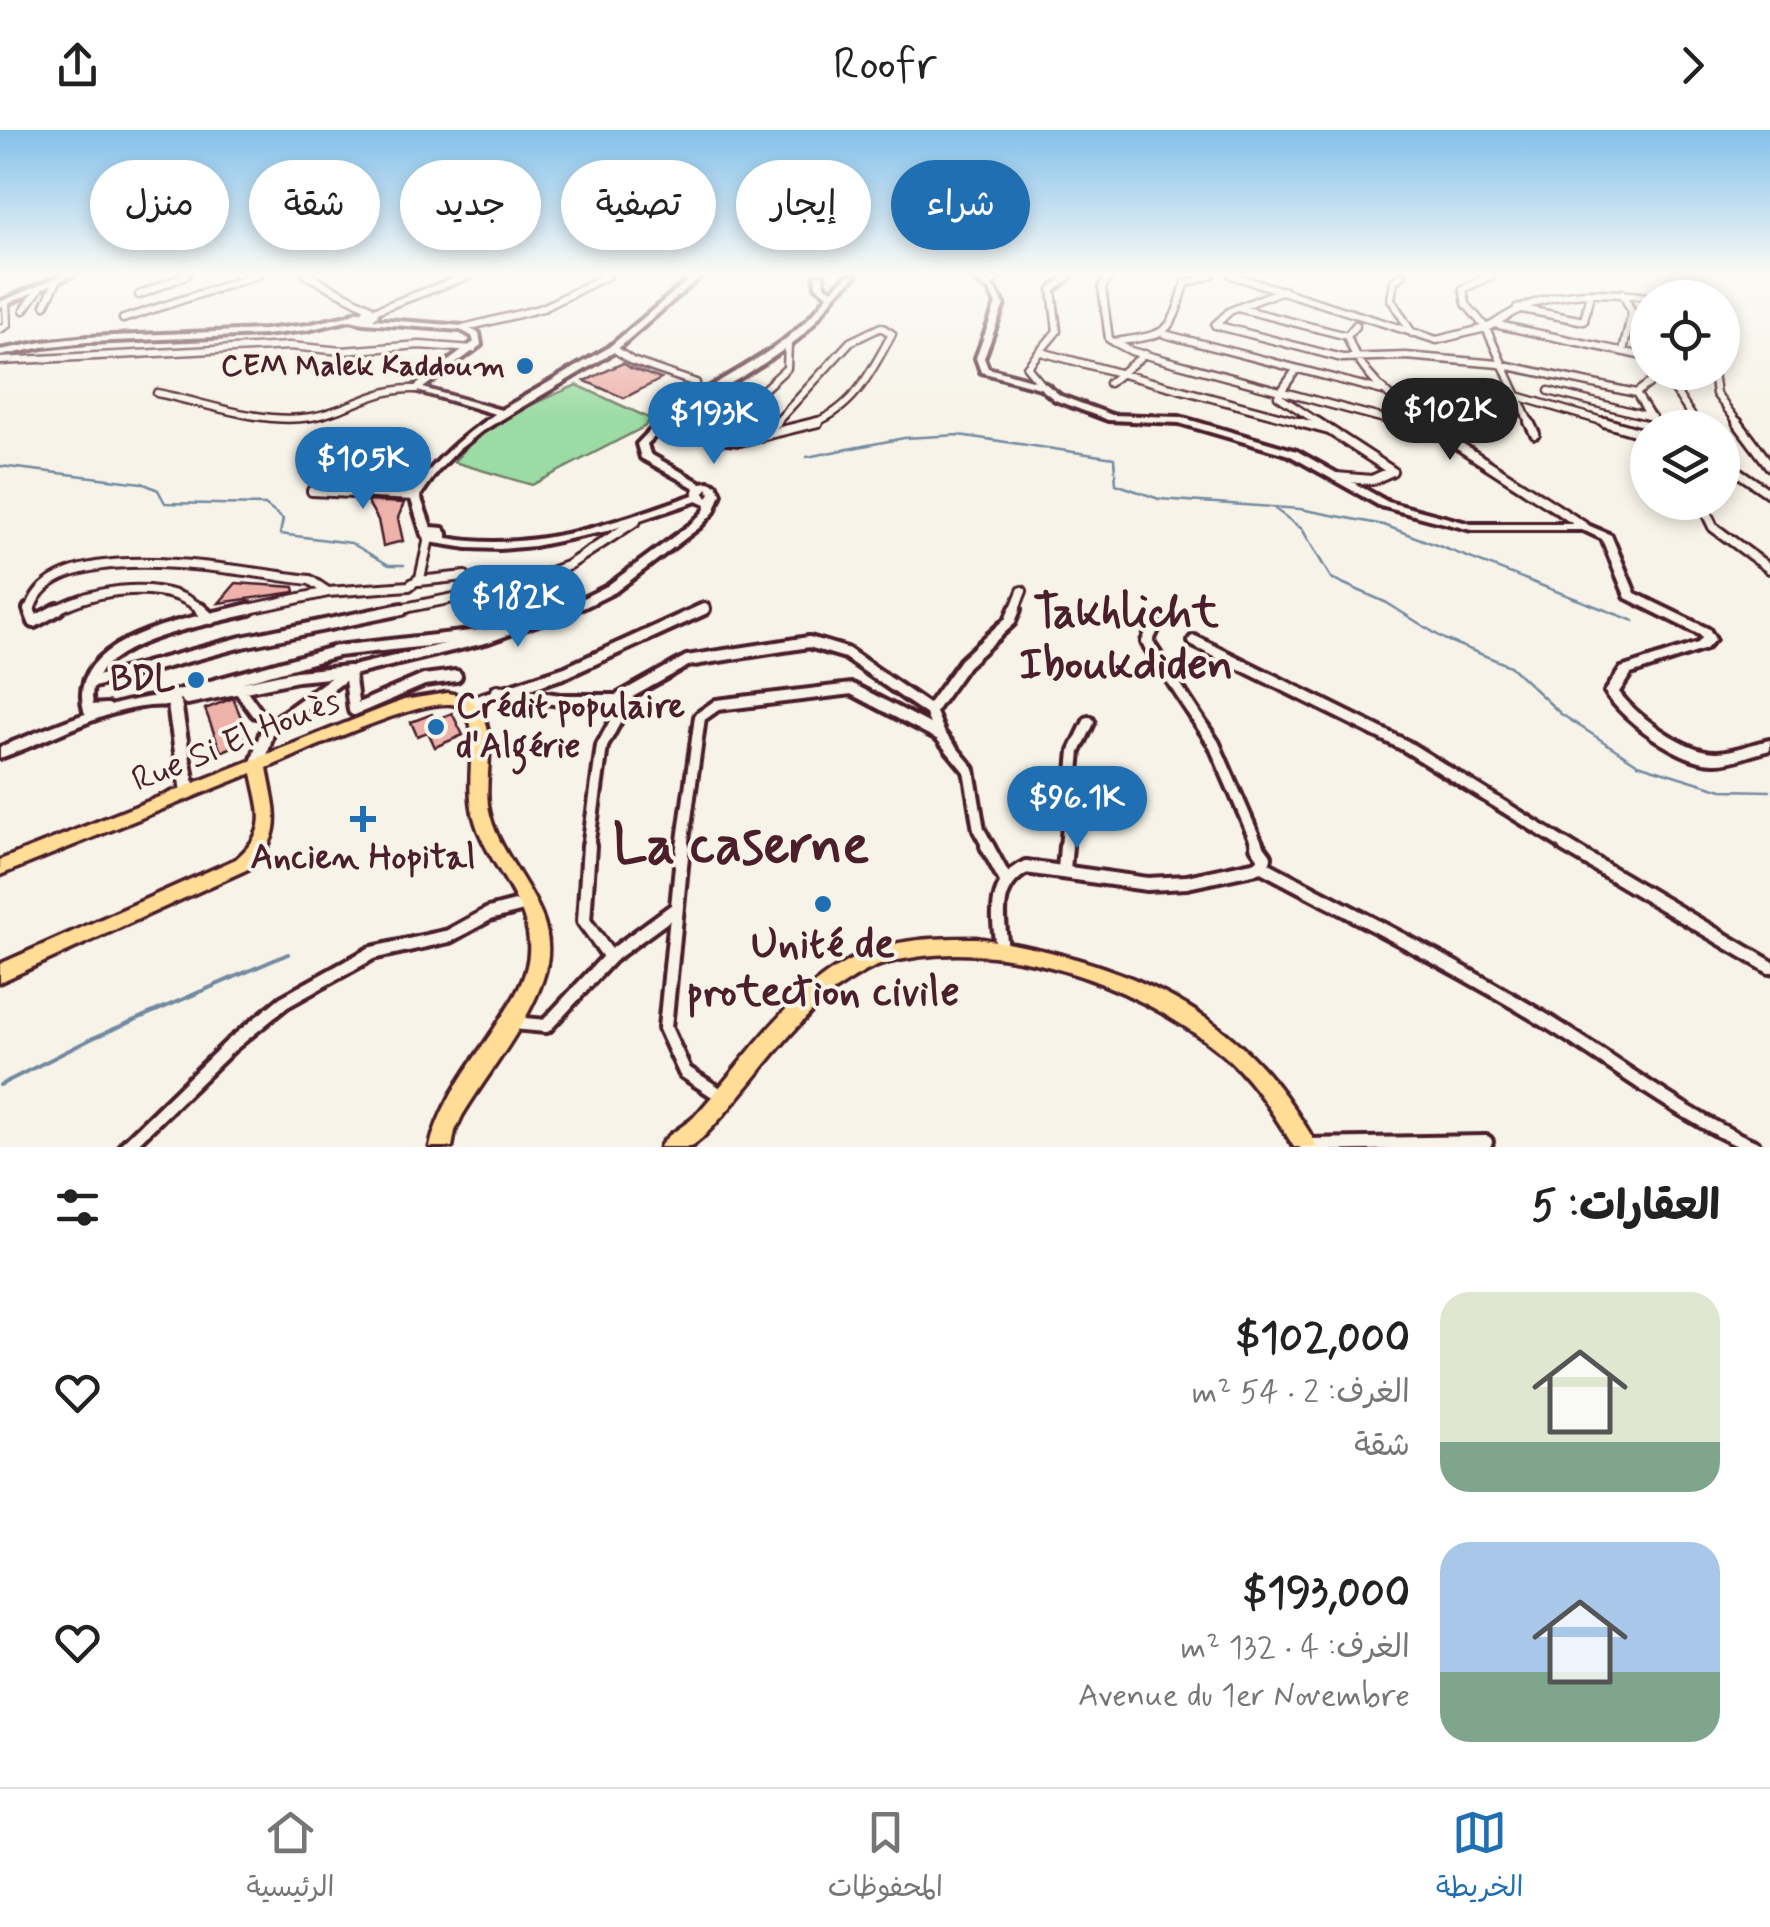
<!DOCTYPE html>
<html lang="ar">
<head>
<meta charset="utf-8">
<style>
  :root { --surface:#fff; --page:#f2f2f2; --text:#222; --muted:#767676; --line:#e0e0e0; --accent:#1f6fb2 }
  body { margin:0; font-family:Mynerve,"Playpen Sans Arabic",sans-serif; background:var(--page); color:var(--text); direction:rtl; height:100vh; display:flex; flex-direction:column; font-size:38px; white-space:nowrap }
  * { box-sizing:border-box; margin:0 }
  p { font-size:32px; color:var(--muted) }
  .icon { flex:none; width:55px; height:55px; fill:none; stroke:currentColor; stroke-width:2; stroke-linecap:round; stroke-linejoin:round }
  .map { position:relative; height:1017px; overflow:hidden; direction:ltr }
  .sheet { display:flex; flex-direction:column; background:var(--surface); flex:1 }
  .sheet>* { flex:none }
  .hud { position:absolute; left:30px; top:30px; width:1000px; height:90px; direction:rtl; display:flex; gap:20px }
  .tools { position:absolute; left:1630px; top:150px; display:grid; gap:20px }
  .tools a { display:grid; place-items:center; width:110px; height:110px; border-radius:50%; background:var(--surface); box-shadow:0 5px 15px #0003; font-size:50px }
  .price { position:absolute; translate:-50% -85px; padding:0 22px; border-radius:35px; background:var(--accent); color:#fff; font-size:32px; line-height:65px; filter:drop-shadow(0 2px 5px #0008) }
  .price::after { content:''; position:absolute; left:50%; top:60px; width:30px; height:22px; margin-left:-15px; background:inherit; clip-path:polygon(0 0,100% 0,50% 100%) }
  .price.selected { background:#222; color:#fff }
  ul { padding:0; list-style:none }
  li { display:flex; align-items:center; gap:30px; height:250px; padding:0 50px }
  li span { display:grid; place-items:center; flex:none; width:280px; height:200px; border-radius:30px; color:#555 }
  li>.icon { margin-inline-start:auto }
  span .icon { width:120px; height:120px; fill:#fffc; stroke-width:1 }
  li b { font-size:42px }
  h2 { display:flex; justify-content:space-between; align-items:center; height:120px; padding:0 50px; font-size:42px }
  .chip { padding:0 35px; border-radius:45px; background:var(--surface); box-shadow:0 5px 15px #0003; font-size:35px; line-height:90px }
  .chip.selected { background:var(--accent); color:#fff }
  header { display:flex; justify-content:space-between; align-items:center; height:130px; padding:0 50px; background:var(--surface); font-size:45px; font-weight:600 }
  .menu { display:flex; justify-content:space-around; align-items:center; height:140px; border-top:2px solid var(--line); background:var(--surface); font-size:28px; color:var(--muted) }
  .menu a { display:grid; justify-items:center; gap:5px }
  .menu .selected { color:var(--accent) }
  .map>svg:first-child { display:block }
  .green { fill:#9cdba4; stroke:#737d68; stroke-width:2.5 }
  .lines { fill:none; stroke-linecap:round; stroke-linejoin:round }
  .stream-far1 { stroke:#728aa0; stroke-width:2.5 }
  .stream { stroke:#728aa0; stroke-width:4 }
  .building { fill:#edb3ab; stroke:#4a1f2b; stroke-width:2.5 }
  .street-far3-casing { stroke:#4a1f2b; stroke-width:11 }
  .street-far2-casing { stroke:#4a1f2b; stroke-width:14 }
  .street-far1-casing { stroke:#4a1f2b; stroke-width:18 }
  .street-casing { stroke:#4a1f2b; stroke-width:20 }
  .secondary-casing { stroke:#4a1f2b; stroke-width:8 }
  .primary-casing { stroke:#4a1f2b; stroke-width:7 }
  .street-far3 { stroke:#f7f3e8; stroke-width:6 }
  .street-far2 { stroke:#f7f3e8; stroke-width:8 }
  .street-far1 { stroke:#f7f3e8; stroke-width:10 }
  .street { stroke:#f7f3e8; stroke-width:12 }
  .secondary { fill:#f7f3e8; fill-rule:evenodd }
  .primary { fill:#ffdd96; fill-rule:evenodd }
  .poi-dot { fill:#1f6fb2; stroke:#f7f3e8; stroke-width:4 }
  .labels { text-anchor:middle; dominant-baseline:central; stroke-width:8; stroke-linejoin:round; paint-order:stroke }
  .far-poi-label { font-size:30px; font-weight:bold; fill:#4a1f2b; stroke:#f7f3e8; text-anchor:end }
  .poi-label { font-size:35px; font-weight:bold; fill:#4a1f2b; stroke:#f7f3e8; text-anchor:end }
  .street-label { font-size:35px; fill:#4a1f2b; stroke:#f7f3e8 }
  .near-poi-label { font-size:42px; font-weight:bold; fill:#4a1f2b; stroke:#f7f3e8 }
  .district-label { font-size:45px; font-weight:bold; fill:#4a1f2b; stroke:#f7f3e8 }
  .near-district-label { font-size:55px; font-weight:bold; fill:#4a1f2b; stroke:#f7f3e8 }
</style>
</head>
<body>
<header><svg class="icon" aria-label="forward" viewBox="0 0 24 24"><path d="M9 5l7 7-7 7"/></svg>Roofr<svg class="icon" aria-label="share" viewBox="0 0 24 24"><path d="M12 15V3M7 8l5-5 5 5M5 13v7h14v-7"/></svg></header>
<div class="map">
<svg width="1770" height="1017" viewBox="0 0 1770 1017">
  <rect width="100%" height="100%" fill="#f7f3e8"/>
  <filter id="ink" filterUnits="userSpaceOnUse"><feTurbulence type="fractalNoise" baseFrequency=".01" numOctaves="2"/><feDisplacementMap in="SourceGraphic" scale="20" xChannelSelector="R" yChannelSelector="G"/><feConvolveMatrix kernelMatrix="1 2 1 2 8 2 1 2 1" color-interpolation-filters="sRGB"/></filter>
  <g filter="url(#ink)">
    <path class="green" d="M577,255L651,289L644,297L532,355L454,332C485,291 531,275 577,255Z"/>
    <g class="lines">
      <path class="stream-far1" d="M807,327L904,308L959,305L1114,328L1116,354L1159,369L1300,379L1384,395L1634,491
        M0,336L142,353L158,360L165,373L265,375L283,389L280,404L351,413L389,435H404
        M1275,379L1302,399L1331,448L1387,473L1444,509L1510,536L1561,584L1638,634L1722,660L1770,661"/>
      <path class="stream" d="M0,955L93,908L288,824"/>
    </g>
    <path class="building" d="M623,233L630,238L661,249L624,268L585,251Z
      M367,371L404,373L398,388L403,411L383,416L378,390Z
      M236,453L294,457L295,462L219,473Z
      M233,568L250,609L221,622L205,579Z
      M452,583L463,605L435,617L428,602L417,606L411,592L432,584L435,590Z"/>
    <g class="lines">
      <defs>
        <path id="street-far3" d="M306,145L370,178L365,182
          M1111,145L1102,157L1109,209L1114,212C1167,204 1170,207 1185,154L1211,145
          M1231,145L1437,210L1486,198L1517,266L1612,294
          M1402,145L1394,151L1391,169L1412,203
          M1492,145L1463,159L1466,174L1486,198L1494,194L1648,227
          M987,156L999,145
          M1283,160L1230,181L1215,195L1342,228L1406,226L1499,234L1636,263
          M1622,163L1632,182L1623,221
          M139,165L187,145
          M45,175L57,151
          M1238,178L1347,206
          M1517,178L1584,191L1590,163
          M24,180L39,159
          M371,182L470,145
          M123,189L258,145
          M1494,194C1543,159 1595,159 1653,168
          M1356,195L1347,206C1360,245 1393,270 1425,294
          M463,198L543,178L608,145
          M0,199L7,195L6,173
          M1164,204L1383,261
          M1114,212L1131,221L1403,294
          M613,218L632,231L696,253
          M1041,222L1308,294
          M0,231L290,216L342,221L420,215L473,219
          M1296,240L1278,266L1321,294
          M1713,242L1716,264L1739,294
          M1657,248L1670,253L1697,294
          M1109,253L1145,224
          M1043,256L1027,237L1057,201L1052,160L1070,145
          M1549,261L1652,287
          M157,263C206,273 261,295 311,287C349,281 376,257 416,259
          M1517,266L1530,294
          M726,294L787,238L788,213
          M775,294L850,212L881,197L892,204C871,242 854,279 811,294
          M1655,294L1636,263L1665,242"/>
        <path id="street-far2" d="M728,292L714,309L740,311L818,292
          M1299,292L1329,300
          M1317,292L1392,341L1372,350L1336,347
          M1393,292L1421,296
          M1422,292L1585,397
          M1529,292L1535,304
          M1604,292L1648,305
          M1653,292L1657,298
          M1695,292L1699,298
          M1737,292L1770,336
          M760,307L777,292
          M1722,331L1770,364
          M312,361L415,366
          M1701,372L1713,397L1770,439
          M419,451L465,446
          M30,481C49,400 252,444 310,450L328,462
          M54,481C95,459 165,447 203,481
          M240,481L328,462L409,456L420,448L429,408
          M390,481L512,456L567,436L636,391
          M699,481L704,479
          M1014,481L1022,461"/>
        <path id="street-far1" d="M29,479L34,492L58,479
          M200,479L211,489
          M1156,493L1147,512L1214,614L1259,718
          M1194,511L1406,616L1570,718
          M90,553L242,512L402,479
          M238,557L256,582
          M497,561L560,570H617L687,531L809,512L846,523L930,581L940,605L969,640L979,700L989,718
          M164,569L337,521L498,503
          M187,569L297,546L349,541L354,580L424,550L456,546
          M468,574L566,542L704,479
          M107,579L89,580C69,508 202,492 249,479
          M930,581L964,533L1010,491L1015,479
          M588,718L602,616L630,564
          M682,718L700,587L717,575L852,559L940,605
          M1066,718L1075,621L1089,592"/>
        <path id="street" d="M589,716L584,791L610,827
          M683,716L665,898L685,942L722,966
          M987,716L1005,749
          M1257,716L1265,727L1262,736C1354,785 1449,832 1538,886C1611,929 1676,983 1754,1017
          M1565,716L1770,837
          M1064,740L1066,716
          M1002,819C998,786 992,755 1026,737L1147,754L1187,752L1262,736
          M513,893L546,896L610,827L674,780
          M1305,1015L1486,1012
          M126,1017L230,916L284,872L372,823L449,806L489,784L527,774"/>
        <path id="secondary" d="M63,145H73L0,177V172Z
          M694,145H702L614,222L482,301L458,320L437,342L420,366L431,397L443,398L447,403V408C531,423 615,393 693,365L695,358L641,328L637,314L639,312C653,297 668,283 686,272C737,238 792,217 828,165L816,156L815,145H823L824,155L832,160L848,145H856C849,153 840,159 834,167C822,182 814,195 799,208C750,248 692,268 647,314L650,324L701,353L709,352L717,355L721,364L714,382L700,397L615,462L585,477L489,512L353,545L273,604L265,633L263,637L258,638L253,637L251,633L262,597L344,538L482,505L577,471L607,456L692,393L704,381L706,375L697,371L607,401L534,416L500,419L467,418L429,412L422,405L410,366C434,331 459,308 495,284L411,259L474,212L472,206L461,200L364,193L350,190L307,200L264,205L87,212L43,217L0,226V220L43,212L87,207L264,200L307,195L347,186L358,181L377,183L378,185L373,189L463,196L479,203L481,215L423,258L501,280L608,218ZM707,358L710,363L707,368L704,363Z
          M968,145C986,145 996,159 1004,174L984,228L988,238L1046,254L1061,266L1112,285L1180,287L1297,321L1388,372L1471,394H1585L1611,405L1635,463L1709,499L1715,509L1706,519L1631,544L1619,562C1635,585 1687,623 1717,622C1734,622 1753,613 1770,610V620C1752,624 1734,633 1716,633C1681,634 1623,591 1605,562L1621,538L1698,513L1702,508L1700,505L1626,468L1602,409L1583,400H1471L1380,376L1289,325L1179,293L1108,290L1055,270L1040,258L981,242L976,228L996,174L990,161Z
          M158,566L179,569L181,572L195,662L193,666L188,668L183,666L181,662L168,576C117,571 49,612 0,628V617C52,597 102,573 158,566Z"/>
        <path id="primary" d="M447,563C460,565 473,568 480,579C499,610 481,652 490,685C503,737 557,775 547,833C538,883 488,942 462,986L455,1001L452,1017H430C441,969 474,931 500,890C511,873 523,855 527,836C541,779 487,738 474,687C466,658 474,625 471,595C468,587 466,580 459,576C430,562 300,624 267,638C275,682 286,706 248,739L0,852V834L236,729C270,700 260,682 252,643L0,745V730L404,570Z
          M976,808C1101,826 1221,868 1293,977C1301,990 1311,1003 1317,1017H1294C1273,983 1251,947 1220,922C1132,851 991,801 880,835C866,840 852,849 840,857C825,866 813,880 801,893C766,930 738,972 702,1008L691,1017H660C666,1004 684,997 694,987C747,929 793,851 868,822C903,808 940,808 976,808Z"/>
      </defs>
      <use href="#street-far3" class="street-far3-casing"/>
      <use href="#street-far2" class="street-far2-casing"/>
      <use href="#street-far1" class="street-far1-casing"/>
      <use href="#street" class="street-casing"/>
      <use href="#secondary" class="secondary-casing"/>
      <use href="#primary" class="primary-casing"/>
      <use href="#street-far3" class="street-far3"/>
      <use href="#street-far2" class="street-far2"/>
      <use href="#street-far1" class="street-far1"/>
      <use href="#street" class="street"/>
      <use href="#secondary" class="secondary"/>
      <use href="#primary" class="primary"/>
    </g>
  </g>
  <linearGradient id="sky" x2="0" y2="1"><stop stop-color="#83c0ea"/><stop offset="0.5" stop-color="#fbfaf5"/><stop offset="1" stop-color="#fbfaf5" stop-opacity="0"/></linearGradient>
  <rect width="1770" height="288" fill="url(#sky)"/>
  <g class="poi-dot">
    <circle cx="525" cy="236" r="10"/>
    <circle cx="196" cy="550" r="10"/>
    <circle cx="436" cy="597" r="10"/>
    <path d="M358 674h10v10h10v10h-10v10h-10v-10h-10v-10h10z"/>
    <circle cx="823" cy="774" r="10"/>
  </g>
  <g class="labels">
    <g class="far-poi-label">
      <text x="505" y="236">CEM Malek Kaddoum</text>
    </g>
    <g class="poi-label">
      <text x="176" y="550">BDL</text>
      <text x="456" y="577" text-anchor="start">Crédit populaire<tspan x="456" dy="40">d'Algérie</tspan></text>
      <text x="363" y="728" text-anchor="middle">Ancien Hopital</text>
    </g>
    <g class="street-label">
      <text transform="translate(236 611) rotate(-22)">Rue Si El Houès</text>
    </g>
    <g class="near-poi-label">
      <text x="823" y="815">Unité de<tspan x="823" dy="48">protection civile</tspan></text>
    </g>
    <g class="district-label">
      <text x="1126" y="483">Takhlicht<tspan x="1126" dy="52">Iboukdiden</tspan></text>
    </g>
    <g class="near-district-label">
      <text x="741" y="717">La caserne</text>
    </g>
  </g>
</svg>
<div class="tools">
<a><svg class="icon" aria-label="locate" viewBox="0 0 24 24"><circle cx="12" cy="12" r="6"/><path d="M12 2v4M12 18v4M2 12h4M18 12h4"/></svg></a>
<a><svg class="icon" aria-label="layers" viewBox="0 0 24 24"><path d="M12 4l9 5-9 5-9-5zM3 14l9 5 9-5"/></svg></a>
</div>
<b class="price selected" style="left:1450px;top:333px">$102K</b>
<b class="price" style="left:714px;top:337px">$193K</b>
<b class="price" style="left:363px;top:382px">$105K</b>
<b class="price" style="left:518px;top:520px">$182K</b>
<b class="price" style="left:1077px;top:721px">$96.1K</b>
<div class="hud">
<a class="chip selected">شراء</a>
<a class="chip">إيجار</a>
<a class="chip">تصفية</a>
<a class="chip">جديد</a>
<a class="chip">شقة</a>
<a class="chip">منزل</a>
</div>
</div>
<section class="sheet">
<h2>العقارات: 5<svg class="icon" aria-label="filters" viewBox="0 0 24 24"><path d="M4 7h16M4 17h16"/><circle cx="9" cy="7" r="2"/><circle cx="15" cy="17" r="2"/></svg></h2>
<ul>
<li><span style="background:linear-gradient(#dfe7d0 75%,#7fa58c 0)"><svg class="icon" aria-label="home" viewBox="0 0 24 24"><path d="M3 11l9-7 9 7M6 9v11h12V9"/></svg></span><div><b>$102,000</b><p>الغرف: 2 · 54 m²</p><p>شقة</p></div><svg class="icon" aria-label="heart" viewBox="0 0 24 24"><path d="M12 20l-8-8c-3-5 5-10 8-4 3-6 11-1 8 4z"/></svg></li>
<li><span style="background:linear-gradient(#a9c7e8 65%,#7fa58c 0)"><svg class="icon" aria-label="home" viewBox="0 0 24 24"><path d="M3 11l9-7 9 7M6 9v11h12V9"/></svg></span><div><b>$193,000</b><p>الغرف: 4 · 132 m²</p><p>Avenue du 1er Novembre</p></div><svg class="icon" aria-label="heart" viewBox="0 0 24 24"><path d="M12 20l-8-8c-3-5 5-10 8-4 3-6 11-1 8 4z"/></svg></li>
</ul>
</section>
<nav class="menu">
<a class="selected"><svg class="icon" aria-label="map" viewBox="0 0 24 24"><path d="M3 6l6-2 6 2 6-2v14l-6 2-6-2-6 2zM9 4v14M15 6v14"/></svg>الخريطة</a>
<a><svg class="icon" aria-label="saved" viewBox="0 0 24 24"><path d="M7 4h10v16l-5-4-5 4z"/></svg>المحفوظات</a>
<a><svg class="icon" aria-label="home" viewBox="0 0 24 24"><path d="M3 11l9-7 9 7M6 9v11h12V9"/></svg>الرئيسية</a>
</nav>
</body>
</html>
